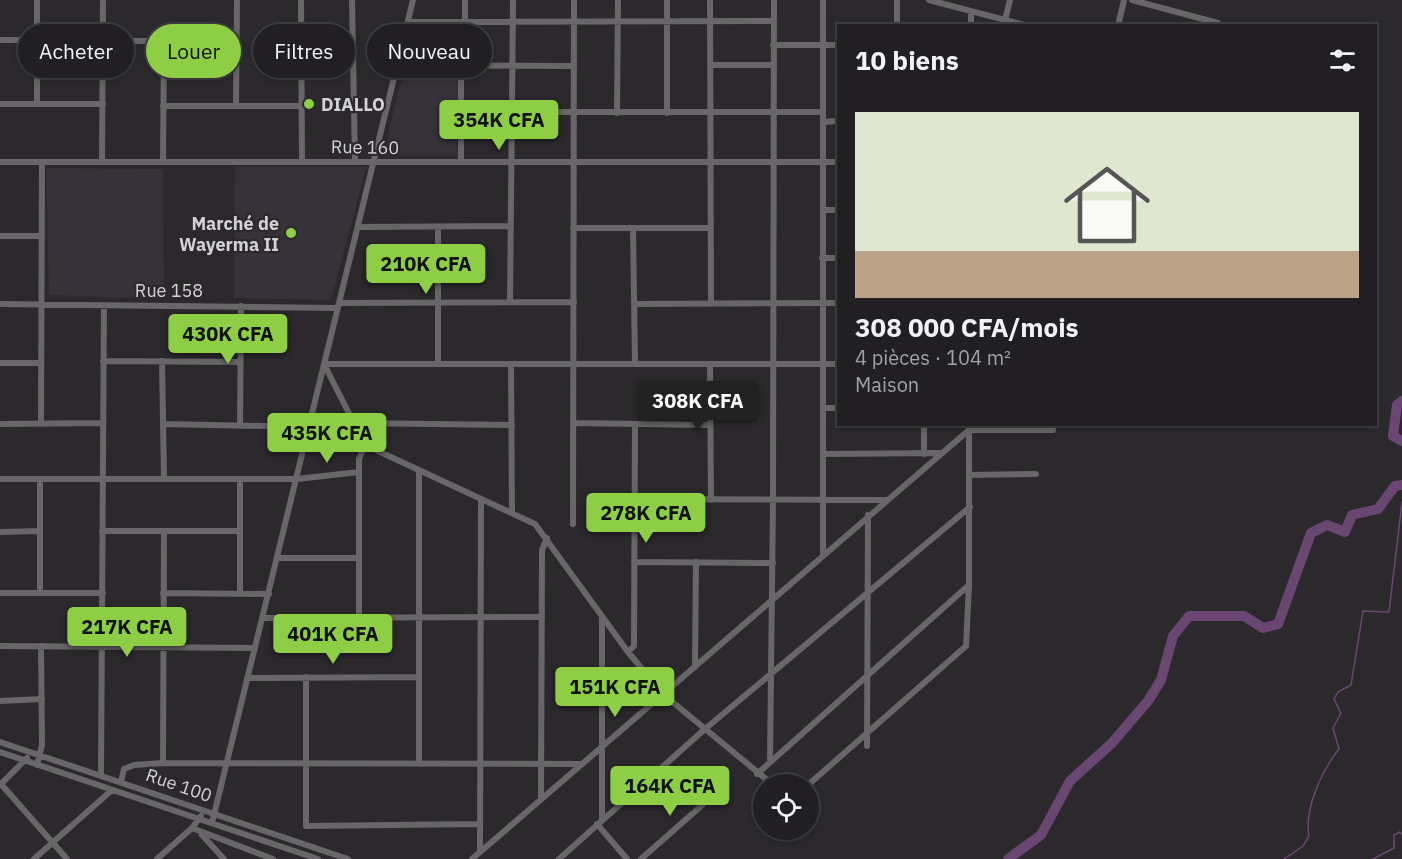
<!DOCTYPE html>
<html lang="fr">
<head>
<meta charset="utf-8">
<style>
  :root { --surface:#211f22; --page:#2d2c2f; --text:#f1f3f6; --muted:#a2a2a5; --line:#3e3d40; --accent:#8dce44 }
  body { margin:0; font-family:"IBM Plex Sans",sans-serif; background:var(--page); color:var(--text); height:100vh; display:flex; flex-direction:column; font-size:22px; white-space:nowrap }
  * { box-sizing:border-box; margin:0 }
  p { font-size:20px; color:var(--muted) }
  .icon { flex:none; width:33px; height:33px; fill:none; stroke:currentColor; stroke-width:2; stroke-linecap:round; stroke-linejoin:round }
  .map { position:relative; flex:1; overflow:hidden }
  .panel { position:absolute; left:837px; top:24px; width:540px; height:402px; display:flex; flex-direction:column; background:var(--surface); border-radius:0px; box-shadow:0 3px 9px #0003,0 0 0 2px var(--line) }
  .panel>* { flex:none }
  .banner { position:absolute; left:18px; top:24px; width:570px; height:54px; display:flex; gap:12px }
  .controls { position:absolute; left:753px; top:774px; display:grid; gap:12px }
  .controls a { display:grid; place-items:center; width:66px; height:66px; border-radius:50%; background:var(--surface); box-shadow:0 3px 9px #0003,0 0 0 2px var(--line); font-size:30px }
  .price { position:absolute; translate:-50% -51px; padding:0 14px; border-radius:6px; background:var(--accent); color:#111; font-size:20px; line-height:39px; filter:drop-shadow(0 2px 3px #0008) }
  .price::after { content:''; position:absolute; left:50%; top:36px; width:18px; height:14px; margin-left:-9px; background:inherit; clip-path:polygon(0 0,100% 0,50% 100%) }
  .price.on { background:#222; color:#fff }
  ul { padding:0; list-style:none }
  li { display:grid; align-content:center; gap:12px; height:318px; padding:0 18px }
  li span { display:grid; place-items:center; height:186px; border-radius:0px; color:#555 }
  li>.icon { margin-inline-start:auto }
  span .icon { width:108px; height:108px; fill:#fffc; stroke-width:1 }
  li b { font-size:26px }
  h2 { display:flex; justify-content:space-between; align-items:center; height:72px; padding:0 18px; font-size:26px }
  .chip { padding:0 21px; border-radius:27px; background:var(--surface); box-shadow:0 3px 9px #0003,0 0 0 2px var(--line); font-size:21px; line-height:54px }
  .chip.on { background:var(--accent); color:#111 }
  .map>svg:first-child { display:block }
  .built { fill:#373139 }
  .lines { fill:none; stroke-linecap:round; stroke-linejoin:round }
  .stream { stroke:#6a4773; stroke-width:1.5 }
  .river { stroke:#6a4773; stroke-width:10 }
  .minor { stroke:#686668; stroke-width:6 }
  .poi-dot { fill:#8dce44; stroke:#2c292d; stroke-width:2 }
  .labels { text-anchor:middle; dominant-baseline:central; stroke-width:4.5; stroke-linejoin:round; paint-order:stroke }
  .poi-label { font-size:18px; font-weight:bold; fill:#d3d1d3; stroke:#2c292d; text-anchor:start }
  .street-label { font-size:18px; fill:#d3d1d3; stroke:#2c292d }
</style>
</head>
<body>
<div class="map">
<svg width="1402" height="859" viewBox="0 0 1402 859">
  <rect width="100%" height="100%" fill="#2c292d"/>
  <path class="built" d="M458,69L457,155H383L404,70Z
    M235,167H366L331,300L234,298Z
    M46,168L163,169L164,299L49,295Z"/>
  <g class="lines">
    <path class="stream" d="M1284,859L1303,846L1309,836C1304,809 1322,770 1339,749L1333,728L1341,713L1334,699L1338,692L1351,685L1363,611L1389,612L1402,502
      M1373,859L1394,848V835L1400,832L1402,834"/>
    <path class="river" d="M1402,401L1397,405L1393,436L1402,441
      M1008,859L1041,835L1070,781L1112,743L1148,701L1161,680L1173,636L1189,616H1244L1263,628L1278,624L1311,533L1327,525L1345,532L1352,515L1378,509L1395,486L1402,485"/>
    <path class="minor" d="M301,0L302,161
      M352,0L355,162
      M667,0V113
      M710,0L711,303
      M823,0V555
      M929,0L1028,26
      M1132,0L1218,23
      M971,11V26
      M1005,20L1010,0
      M465,21V0
      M408,22L774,21
      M897,26V0
      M1118,26L1124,0
      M0,40H37
      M103,41H237
      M773,45H838
      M397,65L574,66
      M461,65V162
      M711,65H773
      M0,104H103
      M37,104V0
      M236,105L237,0
      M163,106H301
      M460,112H823
      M617,113L618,0
      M823,122L838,121
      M0,162H838
      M102,162L103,0
      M163,162L164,41
      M823,210H838
      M358,227L511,226
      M573,228H710
      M633,228L635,363
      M0,236H42
      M822,258H838
      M510,302L513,0
      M339,303L574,302
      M0,304L337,308
      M634,304L838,303
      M103,361L240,362
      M162,361L164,478
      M0,363H41
      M438,363V227
      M511,364L512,513
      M710,364L711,500
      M823,408H838
      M352,423L512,425
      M574,423L710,425
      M0,424L102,423
      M41,424L42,162
      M163,424L309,427
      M240,425L241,306
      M823,454L939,453
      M924,454V424
      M419,470V763
      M969,475L1036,474
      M0,479H297L359,472
      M240,479V593
      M40,480V593
      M634,499L887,500
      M573,524L574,0
      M102,531H240
      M0,532L40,531
      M278,558H359
      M634,562L773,563
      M0,593H103
      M163,593L269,594
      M359,615V459L365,445
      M263,618L542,617
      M0,646L255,648
      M628,652L634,646L635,424
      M695,667L696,562
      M306,677V826L480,824
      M247,678L419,677
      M0,701L42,699
      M0,742L348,859
      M867,746L868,515
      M0,752L318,859
      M770,762L773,500L774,0
      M163,763L164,531
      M37,765L42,745L41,646
      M757,774L969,585
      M101,775L104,305
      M121,782L124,769L134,765L163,763L582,764
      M1,784L67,859
      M772,784L664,695L628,652L535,524L365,445L324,364H838
      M0,785L27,758
      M808,785L966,646L969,585V424
      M541,798L542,550L547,538
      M602,819V619
      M212,823L413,0
      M597,824L627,859
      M192,828L273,859
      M202,835L224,859
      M480,852L481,499
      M34,859L112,790
      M157,859L192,828L201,816
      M472,859L969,430H1053
      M559,859L705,729L970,507
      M641,859L716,793"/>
  </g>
  <g class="poi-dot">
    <circle cx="309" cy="104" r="6"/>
    <circle cx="291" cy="233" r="6"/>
  </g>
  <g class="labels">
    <g class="poi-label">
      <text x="321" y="104">DIALLO</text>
      <text x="279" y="223" text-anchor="end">Marché de<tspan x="279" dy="21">Wayerma II</tspan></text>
    </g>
    <g class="street-label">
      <text transform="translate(365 147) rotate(1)">Rue 160</text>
      <text x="169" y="290">Rue 158</text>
      <text transform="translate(179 785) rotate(19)">Rue 100</text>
    </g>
  </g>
</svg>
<div class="controls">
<a><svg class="icon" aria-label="locate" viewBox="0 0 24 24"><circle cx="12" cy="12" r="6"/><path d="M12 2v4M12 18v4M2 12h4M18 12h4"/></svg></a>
</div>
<b class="price" style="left:499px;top:151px">354K CFA</b>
<b class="price" style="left:426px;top:295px">210K CFA</b>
<b class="price" style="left:228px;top:365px">430K CFA</b>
<b class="price on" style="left:698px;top:432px">308K CFA</b>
<b class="price" style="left:327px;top:464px">435K CFA</b>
<b class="price" style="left:646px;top:544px">278K CFA</b>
<b class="price" style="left:127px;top:658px">217K CFA</b>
<b class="price" style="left:333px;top:665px">401K CFA</b>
<b class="price" style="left:615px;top:718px">151K CFA</b>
<b class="price" style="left:670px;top:817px">164K CFA</b>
<div class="banner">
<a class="chip">Acheter</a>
<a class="chip on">Louer</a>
<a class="chip">Filtres</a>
<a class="chip">Nouveau</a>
</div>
<section class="panel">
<h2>10 biens<svg class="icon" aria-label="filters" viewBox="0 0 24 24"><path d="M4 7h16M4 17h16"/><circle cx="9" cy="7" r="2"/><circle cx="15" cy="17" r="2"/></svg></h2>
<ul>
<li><span style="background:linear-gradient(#dfe7d0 75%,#b9a48a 0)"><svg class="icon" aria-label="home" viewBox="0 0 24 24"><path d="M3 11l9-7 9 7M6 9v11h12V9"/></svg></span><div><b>308 000 CFA/mois</b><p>4 pièces · 104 m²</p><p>Maison</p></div></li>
</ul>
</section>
</div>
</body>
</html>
